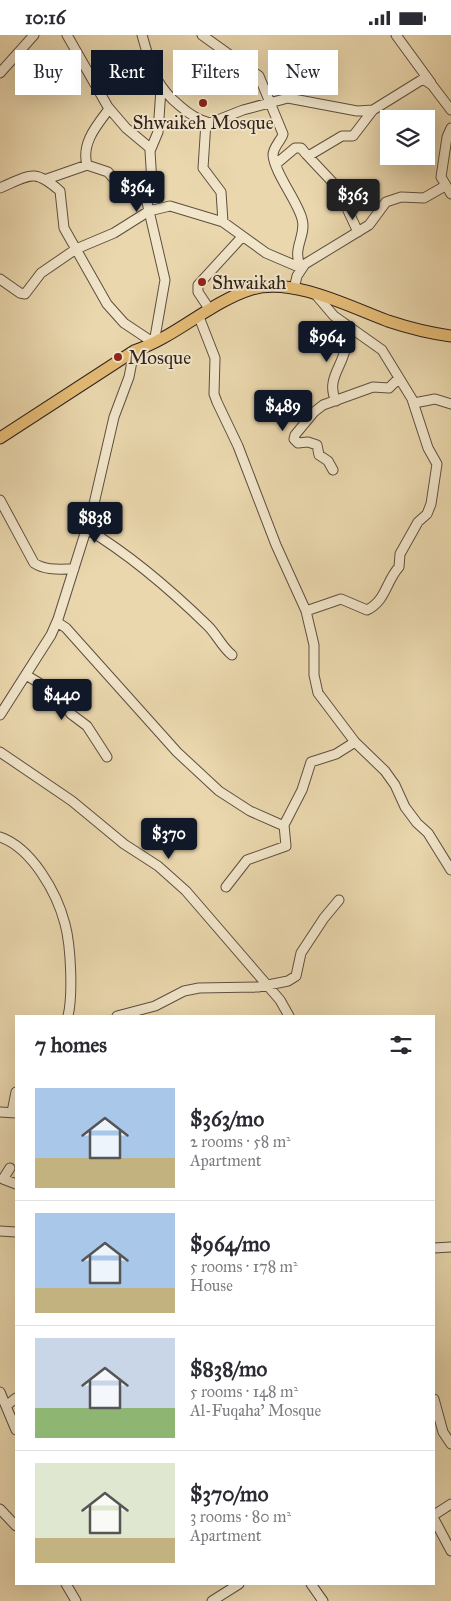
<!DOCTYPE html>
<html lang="en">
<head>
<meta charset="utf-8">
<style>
  :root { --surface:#fff; --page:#f2f2f3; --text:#2b2b33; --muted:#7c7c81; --line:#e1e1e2; --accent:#111827 }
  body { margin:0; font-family:"IM FELL Great Primer",serif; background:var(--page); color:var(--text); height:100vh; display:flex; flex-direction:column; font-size:19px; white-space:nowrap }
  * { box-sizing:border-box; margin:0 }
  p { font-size:16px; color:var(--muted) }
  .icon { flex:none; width:28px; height:28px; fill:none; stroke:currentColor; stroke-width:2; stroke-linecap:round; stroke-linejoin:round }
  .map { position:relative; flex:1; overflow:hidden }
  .panel { position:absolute; left:15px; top:980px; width:420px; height:570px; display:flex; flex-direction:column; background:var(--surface); border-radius:0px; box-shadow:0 5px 20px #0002 }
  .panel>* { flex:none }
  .guide { position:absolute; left:15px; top:15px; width:421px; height:45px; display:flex; gap:10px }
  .buttons { position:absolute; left:380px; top:75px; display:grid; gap:10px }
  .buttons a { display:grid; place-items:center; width:55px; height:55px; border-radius:0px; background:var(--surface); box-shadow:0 5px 20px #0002; font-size:25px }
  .price { position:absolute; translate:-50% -42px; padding:0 11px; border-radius:5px; background:var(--accent); color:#fff; font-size:16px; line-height:32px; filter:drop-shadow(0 1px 2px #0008) }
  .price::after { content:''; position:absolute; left:50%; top:30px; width:15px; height:11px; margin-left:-8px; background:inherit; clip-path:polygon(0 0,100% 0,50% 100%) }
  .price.active { background:#222; color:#fff }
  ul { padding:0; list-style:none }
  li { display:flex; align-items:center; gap:15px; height:125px; padding:0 20px }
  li+li { border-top:1px solid var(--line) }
  li span { display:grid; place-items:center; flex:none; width:140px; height:100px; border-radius:0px; color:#555 }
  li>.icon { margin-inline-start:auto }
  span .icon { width:60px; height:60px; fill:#fffc; stroke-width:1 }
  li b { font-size:21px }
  h2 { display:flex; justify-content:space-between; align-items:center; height:60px; padding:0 20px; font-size:21px }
  .tag { padding:0 18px; border-radius:0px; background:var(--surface); box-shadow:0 5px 20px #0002; font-size:18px; line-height:45px }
  .tag.active { background:var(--accent); color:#fff }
  .status { display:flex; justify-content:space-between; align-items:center; height:35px; padding:0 25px; background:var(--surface); direction:ltr }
  .status svg { height:14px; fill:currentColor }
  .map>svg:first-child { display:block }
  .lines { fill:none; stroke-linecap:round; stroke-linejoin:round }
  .minor-casing { stroke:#5e4f41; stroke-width:11 }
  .major-casing { stroke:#2f221d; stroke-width:13 }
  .minor { stroke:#f1e5ca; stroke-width:9 }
  .major { stroke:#e5bc76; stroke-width:11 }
  .poi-dot { fill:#8f2418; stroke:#f1e5ca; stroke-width:2 }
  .labels { text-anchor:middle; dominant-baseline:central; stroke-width:4; stroke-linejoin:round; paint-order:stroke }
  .poi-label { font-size:19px; fill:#2f221d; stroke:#f1e5ca; text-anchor:start }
</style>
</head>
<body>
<div class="status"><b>10:16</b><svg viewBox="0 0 49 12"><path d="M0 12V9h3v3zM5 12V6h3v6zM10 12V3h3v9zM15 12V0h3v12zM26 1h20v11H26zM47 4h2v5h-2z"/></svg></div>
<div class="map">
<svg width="451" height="1566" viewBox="0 0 451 1566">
  <rect width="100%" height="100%" fill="#ead7ad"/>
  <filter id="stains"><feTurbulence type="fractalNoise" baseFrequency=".004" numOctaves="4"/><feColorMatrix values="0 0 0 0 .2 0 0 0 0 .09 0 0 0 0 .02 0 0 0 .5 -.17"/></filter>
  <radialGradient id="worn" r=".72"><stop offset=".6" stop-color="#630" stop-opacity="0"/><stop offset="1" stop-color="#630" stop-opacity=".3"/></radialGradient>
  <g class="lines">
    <defs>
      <path id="minor" d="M67,0L108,72L126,93L150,113
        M142,0C151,31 154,50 180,71C189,79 198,85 210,88L243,75L288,63L357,76L373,75L423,44L432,50L451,75
        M202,0L259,41L283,99C281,106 273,112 273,120C274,137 298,167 302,184C307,201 291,213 301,233
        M396,0L431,48
        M0,38L34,0
        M109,74C97,90 81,108 87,130L108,137L119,150L147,156
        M206,87L203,133L221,157L223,187
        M451,93L447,102L441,142L451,159
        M306,119L337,152L358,197
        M276,129L295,113H301L306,119L310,120L342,101H353L373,75
        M47,144L87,130
        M0,153C30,140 34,133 60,156L64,193L107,269L124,288L154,308L165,245L146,163L152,148L150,116L158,97L161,54
        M0,244L20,258L25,259L41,238L76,214L114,198L149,176L170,171L223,187L266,218L301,233
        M294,254L297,241L305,229L369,190L386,167L401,162L424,163L445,151
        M210,275L198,257V250L242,202
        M199,282L215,323L214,359L217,367L238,411L276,510L306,576L314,610V640L318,658L355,707L385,736L395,750L405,772L417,788L428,798L451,835
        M336,366C326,346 341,333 345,315L339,306L338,284
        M414,368L435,364L451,369
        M333,435L328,426L319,420L317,410L308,407L298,408L294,404L295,400L314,377L323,370L373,352L389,353L399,343
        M0,465L34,528C46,536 60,534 74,534
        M87,494C132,521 170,554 208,591C217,600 222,612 232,620
        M306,576L341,564L367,575C386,566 386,546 399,532L400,519L418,487L427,479L431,469L437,429L428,413L412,364L382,315L334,281L316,260
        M57,587L66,593L177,717L219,756L250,776L284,791
        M26,640L57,659L71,679L87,691L107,722
        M0,680L51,600L58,584L93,473L114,382L129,342L134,316
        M0,717L72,766L124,809L158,831L186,856L280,965L289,981
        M0,802C32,813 57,858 65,889C71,911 73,960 68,981
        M226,852L247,825L286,811L284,790L302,755L311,727L336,719L355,707
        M117,981L155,971L184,956L199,953L258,952L288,946L296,941L301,918L324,883L339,865
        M0,1077L16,1078
        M12,1077L16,1057
        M10,1133L3,1144L16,1149
        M0,1196L16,1197
        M434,1213L451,1212
        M0,1357L16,1395
        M434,1364L443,1397L451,1409
        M6,1371L16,1363
        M0,1474L16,1491
        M434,1480L451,1469
        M434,1484L451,1516
        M66,1549L76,1566
        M311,1549L323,1566
        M212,1566L239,1549"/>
      <path id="major" d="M0,403L134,316C176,302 210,267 252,254C293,242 350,272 388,286C409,293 429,298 451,301"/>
    </defs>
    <use href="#minor" class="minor-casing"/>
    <use href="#major" class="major-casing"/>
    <use href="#minor" class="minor"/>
    <use href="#major" class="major"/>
  </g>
  <g class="poi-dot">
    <circle cx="203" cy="68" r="5"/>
    <circle cx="202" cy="247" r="5"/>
    <circle cx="118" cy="322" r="5"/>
  </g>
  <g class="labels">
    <g class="poi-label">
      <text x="203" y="87" text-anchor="middle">Shwaikeh Mosque</text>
      <text x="212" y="247">Shwaikah</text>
      <text x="128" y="322">Mosque</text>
    </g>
  </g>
  <rect width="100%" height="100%" filter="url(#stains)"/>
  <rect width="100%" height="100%" fill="url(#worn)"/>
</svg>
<div class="buttons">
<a><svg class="icon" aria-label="layers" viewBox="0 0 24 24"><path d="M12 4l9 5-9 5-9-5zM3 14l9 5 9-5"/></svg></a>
</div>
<b class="price" style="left:137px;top:178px">$364</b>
<b class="price active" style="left:353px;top:186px">$363</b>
<b class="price" style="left:327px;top:328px">$964</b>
<b class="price" style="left:283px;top:397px">$489</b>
<b class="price" style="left:95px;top:509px">$838</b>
<b class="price" style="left:62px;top:686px">$440</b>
<b class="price" style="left:169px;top:825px">$370</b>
<div class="guide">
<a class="tag">Buy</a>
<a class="tag active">Rent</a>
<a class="tag">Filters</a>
<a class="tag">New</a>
</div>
<section class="panel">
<h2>7 homes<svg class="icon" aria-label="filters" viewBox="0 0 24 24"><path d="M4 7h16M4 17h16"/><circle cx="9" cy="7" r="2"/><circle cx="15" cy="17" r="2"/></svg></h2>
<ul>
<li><span style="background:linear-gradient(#a9c7e8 70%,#c2b280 0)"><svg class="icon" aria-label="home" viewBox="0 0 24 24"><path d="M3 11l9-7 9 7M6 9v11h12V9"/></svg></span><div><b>$363/mo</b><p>2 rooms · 58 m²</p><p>Apartment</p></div></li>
<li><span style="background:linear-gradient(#a9c7e8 75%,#c2b280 0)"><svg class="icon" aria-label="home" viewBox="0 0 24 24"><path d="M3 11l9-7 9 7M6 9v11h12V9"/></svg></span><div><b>$964/mo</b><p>5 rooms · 178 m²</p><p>House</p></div></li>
<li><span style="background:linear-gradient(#c9d6e8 70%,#8fb573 0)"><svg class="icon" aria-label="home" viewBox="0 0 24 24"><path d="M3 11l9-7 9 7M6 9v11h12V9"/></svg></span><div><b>$838/mo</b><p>5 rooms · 148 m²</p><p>Al-Fuqaha' Mosque</p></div></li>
<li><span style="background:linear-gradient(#dfe7d0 75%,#c2b280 0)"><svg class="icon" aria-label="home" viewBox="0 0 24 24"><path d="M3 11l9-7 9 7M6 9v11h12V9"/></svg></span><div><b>$370/mo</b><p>3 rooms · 80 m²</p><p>Apartment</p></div></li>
</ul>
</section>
</div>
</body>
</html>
